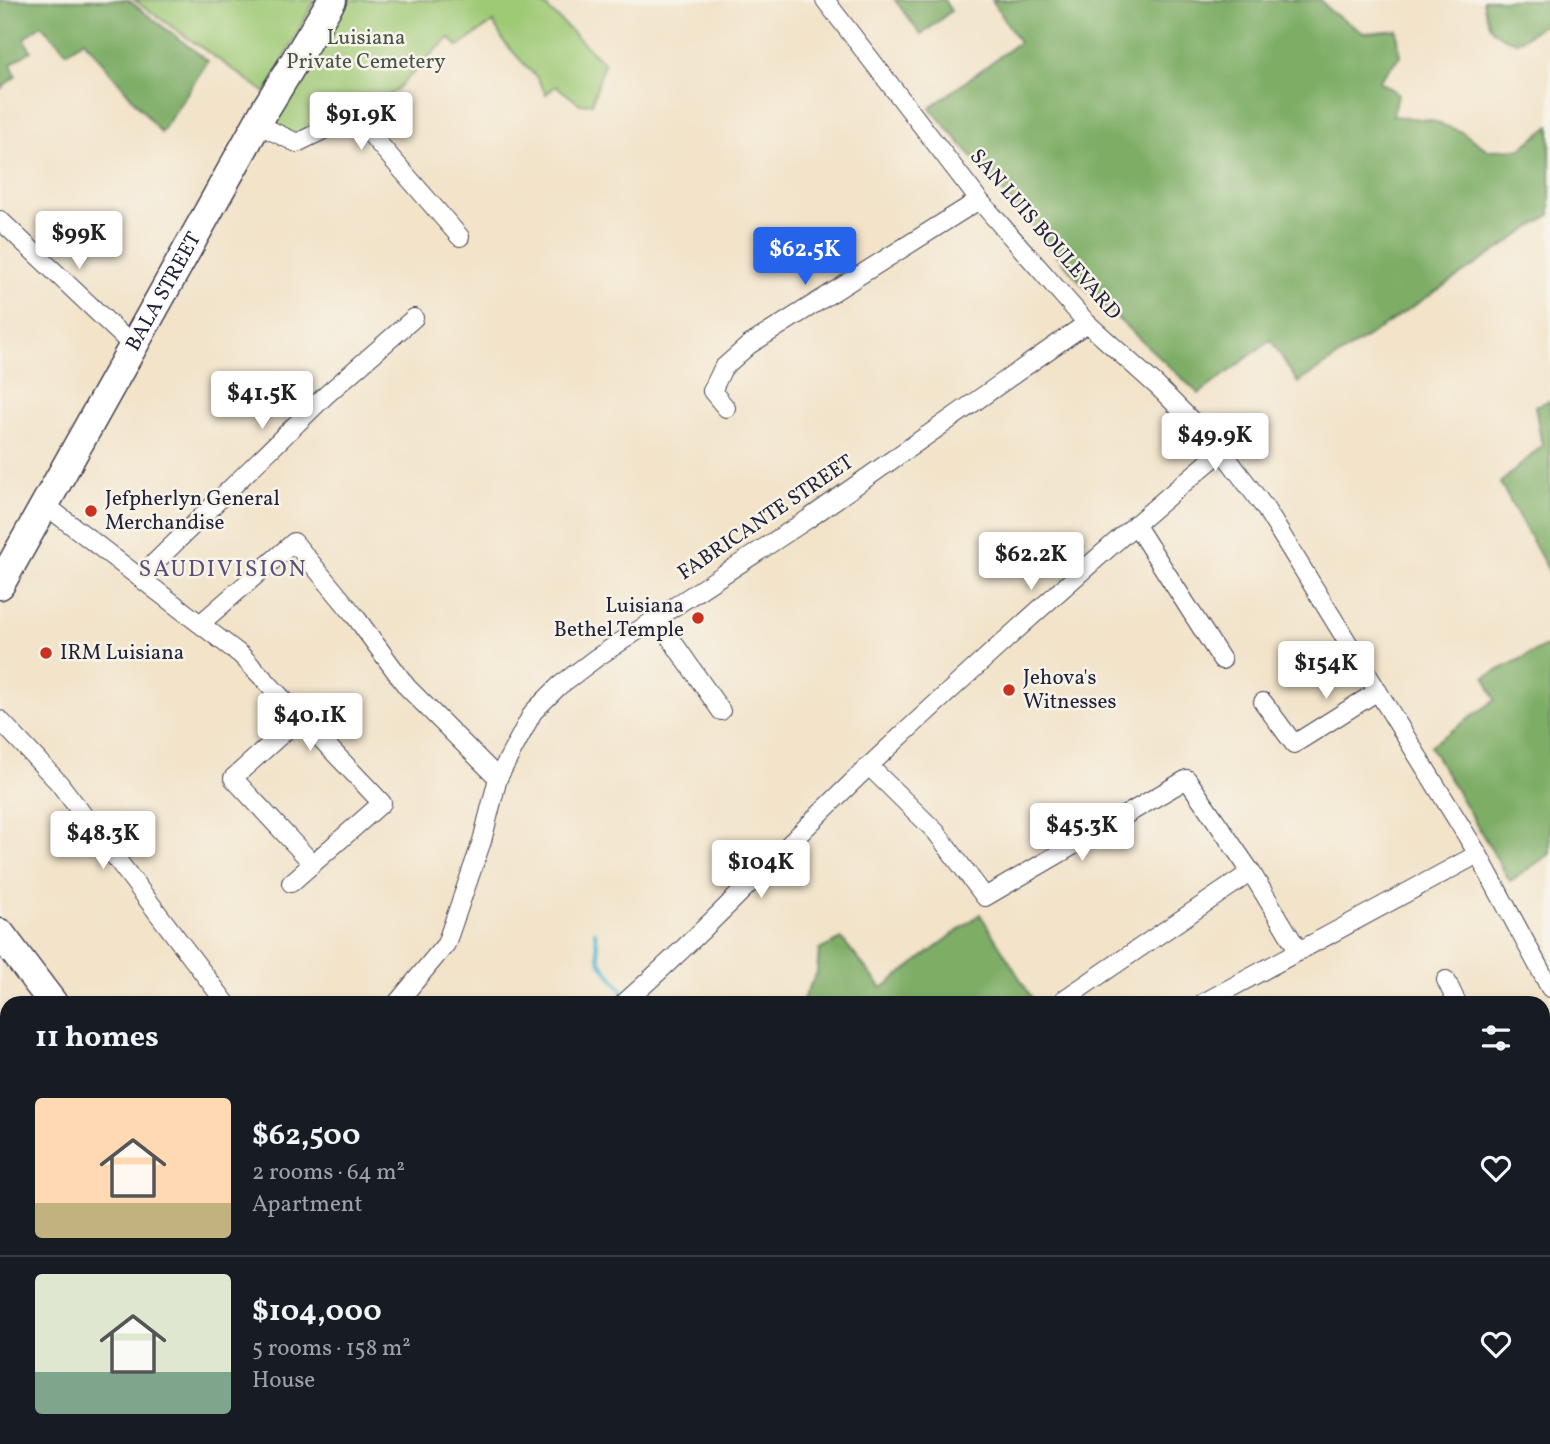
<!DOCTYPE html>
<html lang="en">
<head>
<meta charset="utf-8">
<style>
  :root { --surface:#171b24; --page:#20242c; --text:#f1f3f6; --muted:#9ea1a6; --line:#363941; --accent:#2563eb }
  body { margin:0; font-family:Vollkorn,serif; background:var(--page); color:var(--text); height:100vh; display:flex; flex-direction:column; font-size:26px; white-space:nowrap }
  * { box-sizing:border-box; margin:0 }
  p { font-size:23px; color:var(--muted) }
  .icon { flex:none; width:38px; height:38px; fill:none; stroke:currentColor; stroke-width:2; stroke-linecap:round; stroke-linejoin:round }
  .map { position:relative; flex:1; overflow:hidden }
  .details { position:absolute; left:0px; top:996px; width:1550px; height:450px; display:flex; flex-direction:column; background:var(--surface); border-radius:21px 21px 0 0; box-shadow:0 4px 10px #0003 }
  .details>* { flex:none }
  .price { position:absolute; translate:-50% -60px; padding:0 16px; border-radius:7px; background:#fff; color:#222; font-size:23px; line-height:46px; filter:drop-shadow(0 2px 4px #0008) }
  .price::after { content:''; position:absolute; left:50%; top:42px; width:21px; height:16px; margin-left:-10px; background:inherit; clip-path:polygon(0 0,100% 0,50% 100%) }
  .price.active { background:var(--accent); color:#fff }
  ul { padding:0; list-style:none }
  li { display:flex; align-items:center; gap:21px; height:175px; padding:0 35px }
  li+li { border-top:2px solid var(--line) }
  li span { display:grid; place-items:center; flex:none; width:196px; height:140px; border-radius:7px; color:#555 }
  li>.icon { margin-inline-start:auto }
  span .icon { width:84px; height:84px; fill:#fffc; stroke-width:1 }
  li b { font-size:30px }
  h2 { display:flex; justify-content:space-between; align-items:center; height:84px; padding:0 35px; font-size:30px }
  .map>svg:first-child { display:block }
  .green { fill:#9ec975; stroke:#607658; stroke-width:2 }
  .forest { fill:#7ead66; stroke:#506850; stroke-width:2 }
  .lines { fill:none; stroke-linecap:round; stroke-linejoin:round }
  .stream { stroke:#54b8d2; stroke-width:4.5 }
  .minor-casing { stroke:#413f50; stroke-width:20 }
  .primary-casing { stroke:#413f50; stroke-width:31 }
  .minor { stroke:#fff; stroke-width:18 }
  .primary { stroke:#fff; stroke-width:28 }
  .poi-dot { fill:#c8321e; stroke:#f7f3e8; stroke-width:2.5 }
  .labels { text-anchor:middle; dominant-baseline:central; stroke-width:5; stroke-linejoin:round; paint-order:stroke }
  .park-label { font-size:21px; fill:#47544c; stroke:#f7f3e8 }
  .street-label { font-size:21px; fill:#22223b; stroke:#f7f3e8 }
  .poi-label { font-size:21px; fill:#22223b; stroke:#f7f3e8; text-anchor:start }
  .neighbourhood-label { font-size:23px; letter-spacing:2px; fill:#594e76; stroke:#f7f3e8 }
</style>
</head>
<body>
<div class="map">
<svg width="1550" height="1444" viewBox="0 0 1550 1444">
  <rect width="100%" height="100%" fill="#f7f3e8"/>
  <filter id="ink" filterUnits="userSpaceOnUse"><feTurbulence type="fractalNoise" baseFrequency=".0143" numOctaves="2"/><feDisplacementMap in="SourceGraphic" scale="14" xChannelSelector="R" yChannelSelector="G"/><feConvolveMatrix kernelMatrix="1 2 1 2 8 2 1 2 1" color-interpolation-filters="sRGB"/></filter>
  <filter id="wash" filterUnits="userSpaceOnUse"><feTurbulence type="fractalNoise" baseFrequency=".00686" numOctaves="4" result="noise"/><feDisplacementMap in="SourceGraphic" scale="28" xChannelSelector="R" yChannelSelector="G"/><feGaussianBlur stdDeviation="1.57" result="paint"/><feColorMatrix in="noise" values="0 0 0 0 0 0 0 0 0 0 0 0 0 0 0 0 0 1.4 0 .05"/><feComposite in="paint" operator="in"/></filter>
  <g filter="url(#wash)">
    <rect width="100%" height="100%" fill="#f2e3c9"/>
    <path class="green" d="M134,0H315L266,93Z
      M337,0H539L604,63L592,103L580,104L556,86L546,94L537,78L504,42L493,22L458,47L450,38C422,59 405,87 375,106L370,102L298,138L269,122Z
      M63,1438H210L214,1444H56Z"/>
    <path class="forest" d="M0,0H128L208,61L161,133L84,40L67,52L41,25L24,39L31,51L11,64L16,76L0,89Z
      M895,0H944L951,11L921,35Z
      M992,0H1321L1330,11L1364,33L1397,30L1400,56L1379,81L1398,94L1393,116L1430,120L1462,132L1488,150L1520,149L1550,126V215L1298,383L1271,340L1199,394L1090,293L930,108L1019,42Z
      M1483,0H1550V21L1517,42C1490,35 1487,27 1483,0Z
      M1550,401V573L1500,483L1542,446L1535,406Z
      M1550,644V854L1510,881L1430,746L1495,700L1485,677Z
      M980,914L1035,1003H801L817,972L819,950L842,939L882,988Z
      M1550,1265V1444H1400L1417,1438H1544V1270Z
      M977,1439V1438L1296,1439L1282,1444H978Z"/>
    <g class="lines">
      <path class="stream" d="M595,932L600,962L625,994
        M923,1444L924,1438"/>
    </g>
  </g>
  <g filter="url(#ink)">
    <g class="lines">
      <defs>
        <path id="minor" d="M825,0L979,200L1087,323L1157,386L1222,451L1265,508L1478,854L1550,988
          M257,124L297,143L354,115L460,237
          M0,220L134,347
          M726,408L712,391L723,368L749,345L979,200
          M44,504L200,624L294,542L355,616L407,687L498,778
          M1135,524L1222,660
          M140,577L325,396L414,318
          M657,619L721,711
          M200,624L241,655L382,803L291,883
          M1263,702L1294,744L1378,691
          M302,716L233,778L313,864
          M0,720L59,783L226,1003
          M869,766L936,832L985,897L1187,779L1251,872L1298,950
          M1446,980L1457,1003
          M1063,1000L1251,872
          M397,1003L446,944L482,841L498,778L533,712L559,686L596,658L808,519L1087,323
          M624,1003C710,927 788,843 871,764C985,657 1102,551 1222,451
          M1203,1003L1478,854
          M1544,1043L1550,1039
          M1544,1149L1550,1157
          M222,1438L225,1444
          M388,1438L392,1444
          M278,1444L285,1438"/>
        <g id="primary">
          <path id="s1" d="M0,585L266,108L332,0"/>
          <path d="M0,933L53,1003"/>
          <path d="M45,1444L52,1438"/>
        </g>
      </defs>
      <use href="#minor" class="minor-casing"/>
      <use href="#primary" class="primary-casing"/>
      <use href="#minor" class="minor"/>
      <use href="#primary" class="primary"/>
    </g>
  </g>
  <g class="poi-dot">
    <circle cx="91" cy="511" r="7"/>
    <circle cx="698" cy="618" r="7"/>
    <circle cx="46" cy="653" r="7"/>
    <circle cx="1009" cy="690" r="7"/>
  </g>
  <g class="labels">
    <g class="park-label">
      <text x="366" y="38">Luisiana<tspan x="366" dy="24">Private Cemetery</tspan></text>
    </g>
    <g class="street-label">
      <text transform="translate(1045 235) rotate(49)">SAN LUIS BOULEVARD</text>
      <text stroke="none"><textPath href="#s1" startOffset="336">BALA STREET</textPath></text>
      <text transform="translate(766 518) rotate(-34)">FABRICANTE STREET</text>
    </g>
    <g class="poi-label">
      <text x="105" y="499">Jefpherlyn General<tspan x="105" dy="24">Merchandise</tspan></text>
      <text x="684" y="606" text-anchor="end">Luisiana<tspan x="684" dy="24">Bethel Temple</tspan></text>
      <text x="60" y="653">IRM Luisiana</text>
      <text x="1023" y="678">Jehova's<tspan x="1023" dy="24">Witnesses</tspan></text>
    </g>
    <g class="neighbourhood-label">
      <text x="223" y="570">SAUDIVISION</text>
    </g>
  </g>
</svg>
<b class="price" style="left:361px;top:152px">$91.9K</b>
<b class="price" style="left:79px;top:271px">$99K</b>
<b class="price active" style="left:805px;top:287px">$62.5K</b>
<b class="price" style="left:262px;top:431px">$41.5K</b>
<b class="price" style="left:1215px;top:473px">$49.9K</b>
<b class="price" style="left:1031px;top:592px">$62.2K</b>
<b class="price" style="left:1326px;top:701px">$154K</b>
<b class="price" style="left:310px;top:753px">$40.1K</b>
<b class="price" style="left:1082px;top:863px">$45.3K</b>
<b class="price" style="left:103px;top:871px">$48.3K</b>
<b class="price" style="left:761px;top:900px">$104K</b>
<section class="details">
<h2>11 homes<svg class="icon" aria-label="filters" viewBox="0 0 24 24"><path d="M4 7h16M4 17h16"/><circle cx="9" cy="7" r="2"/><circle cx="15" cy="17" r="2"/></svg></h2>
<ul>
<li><span style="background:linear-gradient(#ffd9b3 75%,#c2b280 0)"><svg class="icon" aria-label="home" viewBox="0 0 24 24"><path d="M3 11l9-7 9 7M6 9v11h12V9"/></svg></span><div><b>$62,500</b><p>2 rooms · 64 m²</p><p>Apartment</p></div><svg class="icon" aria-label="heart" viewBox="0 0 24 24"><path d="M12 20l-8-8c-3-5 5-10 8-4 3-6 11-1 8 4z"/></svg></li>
<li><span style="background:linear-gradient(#dfe7d0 70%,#7fa58c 0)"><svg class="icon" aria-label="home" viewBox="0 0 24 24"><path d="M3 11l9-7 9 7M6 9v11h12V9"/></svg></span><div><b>$104,000</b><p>5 rooms · 158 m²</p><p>House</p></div><svg class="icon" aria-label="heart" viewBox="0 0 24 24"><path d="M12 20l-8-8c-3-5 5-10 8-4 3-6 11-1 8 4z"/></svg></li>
</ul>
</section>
</div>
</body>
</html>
